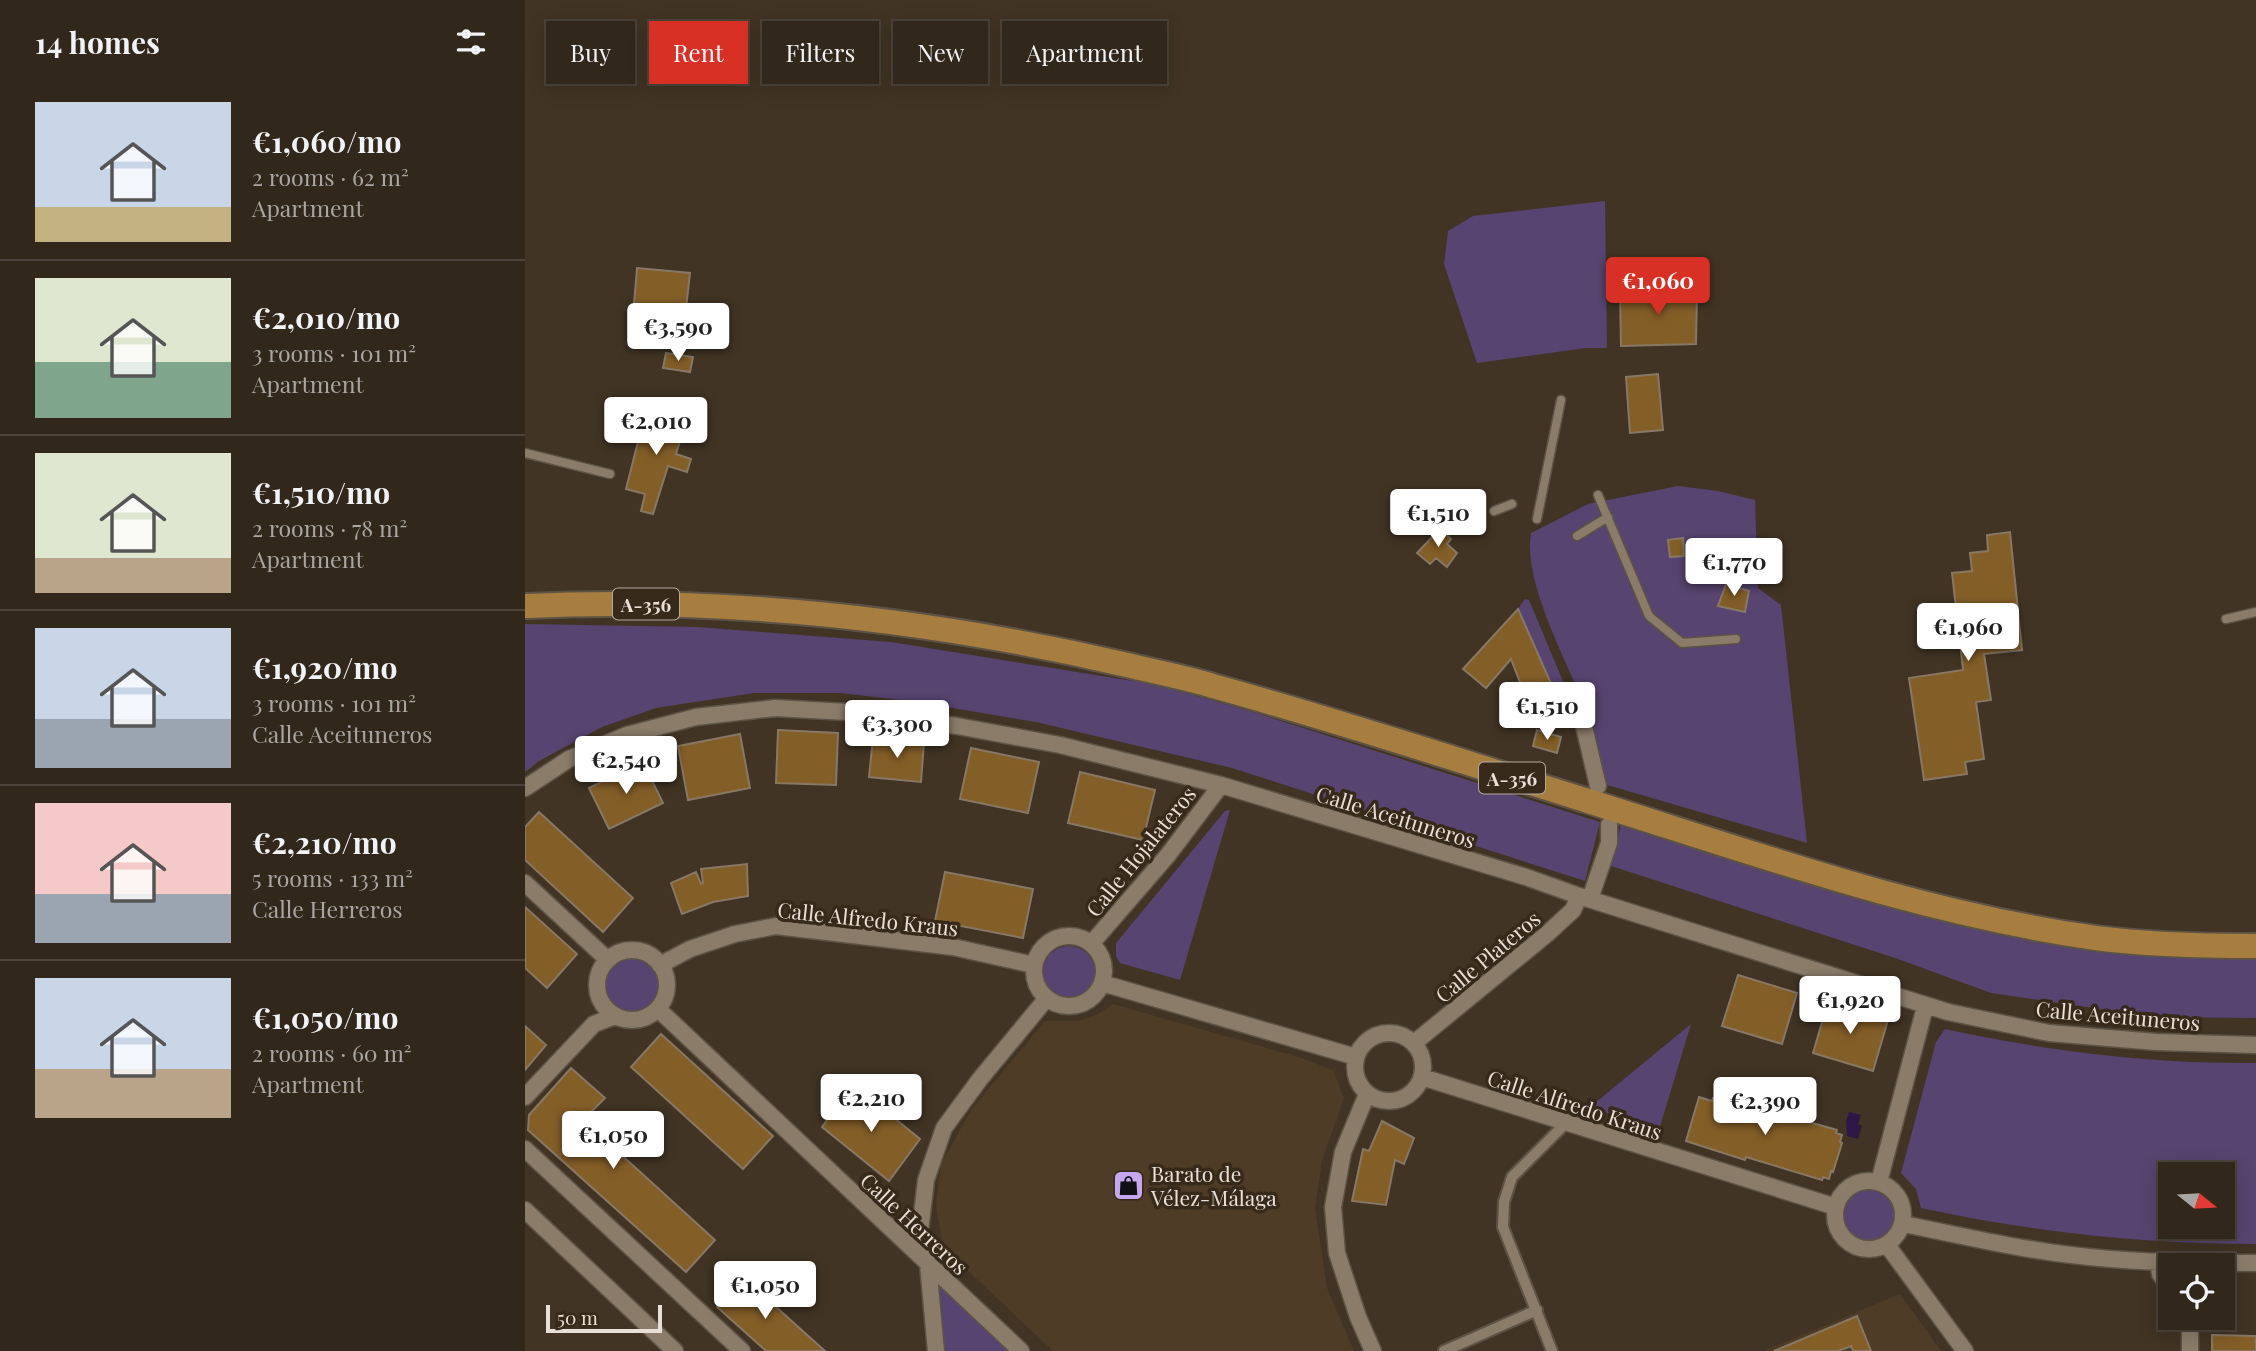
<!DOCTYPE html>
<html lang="en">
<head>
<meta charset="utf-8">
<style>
  :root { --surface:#31271b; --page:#3d3328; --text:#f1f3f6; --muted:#a8a5a3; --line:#4c443a; --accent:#d93025 }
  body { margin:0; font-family:"Playfair Display",serif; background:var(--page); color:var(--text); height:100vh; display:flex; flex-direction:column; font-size:26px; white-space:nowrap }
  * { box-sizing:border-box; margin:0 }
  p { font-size:23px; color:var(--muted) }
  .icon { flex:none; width:38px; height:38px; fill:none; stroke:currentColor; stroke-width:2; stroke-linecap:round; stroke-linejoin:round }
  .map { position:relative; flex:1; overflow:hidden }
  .drawer { display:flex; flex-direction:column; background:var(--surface); width:525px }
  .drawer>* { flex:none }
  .guide { position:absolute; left:21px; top:21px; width:665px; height:63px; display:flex; gap:14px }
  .needle { width:46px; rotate:108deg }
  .buttons { position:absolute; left:1633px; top:1162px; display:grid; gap:14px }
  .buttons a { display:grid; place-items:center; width:77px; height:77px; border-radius:0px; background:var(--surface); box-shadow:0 4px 18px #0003,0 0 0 2px var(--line); font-size:35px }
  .scale { position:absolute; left:21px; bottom:18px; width:116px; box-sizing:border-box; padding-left:7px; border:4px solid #e8dfd6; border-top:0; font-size:19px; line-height:24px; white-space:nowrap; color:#e8dfd6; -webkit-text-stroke:5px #372a1a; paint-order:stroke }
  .price { position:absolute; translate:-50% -60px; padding:0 16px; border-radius:7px; background:#fff; color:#222; font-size:23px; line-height:46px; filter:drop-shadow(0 2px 4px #0008) }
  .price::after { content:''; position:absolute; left:50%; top:42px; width:21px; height:16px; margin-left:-10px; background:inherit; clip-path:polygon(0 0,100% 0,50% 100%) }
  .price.selected { background:var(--accent); color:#fff }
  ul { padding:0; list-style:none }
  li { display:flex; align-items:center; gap:21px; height:175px; padding:0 35px }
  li+li { border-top:2px solid var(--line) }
  li span { display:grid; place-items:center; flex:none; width:196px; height:140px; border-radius:0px; color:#555 }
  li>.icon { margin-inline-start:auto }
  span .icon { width:84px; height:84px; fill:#fffc; stroke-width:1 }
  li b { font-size:30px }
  h2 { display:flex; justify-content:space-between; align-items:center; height:84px; padding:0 35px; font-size:30px }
  .chip { padding:0 24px; border-radius:0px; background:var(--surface); box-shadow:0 4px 18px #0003,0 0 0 2px var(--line); font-size:24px; line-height:63px }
  .chip.selected { background:var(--accent); color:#fff }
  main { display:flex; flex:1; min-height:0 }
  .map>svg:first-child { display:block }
  .built { fill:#4e3c26 }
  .green { fill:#574470; fill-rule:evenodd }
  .water { fill:#2e1747 }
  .building { fill:#845e27; stroke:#877866; stroke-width:2 }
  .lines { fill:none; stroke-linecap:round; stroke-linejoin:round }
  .service-casing { stroke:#5d5345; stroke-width:11 }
  .pedestrian-casing { stroke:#5d5345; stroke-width:14 }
  .minor-casing { stroke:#5d5345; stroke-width:19 }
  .primary-casing { stroke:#5d5345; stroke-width:28 }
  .service { stroke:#8b7c6a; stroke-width:8 }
  .pedestrian { stroke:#8b7c6a; stroke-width:10 }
  .minor { stroke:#8b7c6a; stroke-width:16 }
  .primary { stroke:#a77e3f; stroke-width:24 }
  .labels { text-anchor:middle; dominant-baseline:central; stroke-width:7; stroke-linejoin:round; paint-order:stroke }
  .shield { fill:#372a1a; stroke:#b3a99e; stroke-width:2 }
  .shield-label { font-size:19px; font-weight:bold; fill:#e8dfd6 }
  .street-label { font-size:21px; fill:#e8dfd6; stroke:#372a1a }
  .poi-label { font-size:21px; fill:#e8dfd6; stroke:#372a1a; text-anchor:start }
</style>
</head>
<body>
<main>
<section class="drawer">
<h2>14 homes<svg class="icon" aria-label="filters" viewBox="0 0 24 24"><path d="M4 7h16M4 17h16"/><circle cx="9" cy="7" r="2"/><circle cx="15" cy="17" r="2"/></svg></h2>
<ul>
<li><span style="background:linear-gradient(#c9d6e8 75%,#c2b280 0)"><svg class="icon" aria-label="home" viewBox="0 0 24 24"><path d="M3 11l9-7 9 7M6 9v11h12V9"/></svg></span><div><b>€1,060/mo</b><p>2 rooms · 62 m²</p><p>Apartment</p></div></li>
<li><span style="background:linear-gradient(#dfe7d0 60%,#7fa58c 0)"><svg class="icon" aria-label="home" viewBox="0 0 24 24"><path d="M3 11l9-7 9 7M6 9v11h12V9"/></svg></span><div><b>€2,010/mo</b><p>3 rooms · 101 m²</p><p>Apartment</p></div></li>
<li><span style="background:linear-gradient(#dfe7d0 75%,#b9a48a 0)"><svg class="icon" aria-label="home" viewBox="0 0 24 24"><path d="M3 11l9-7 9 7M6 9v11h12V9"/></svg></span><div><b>€1,510/mo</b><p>2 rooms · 78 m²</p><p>Apartment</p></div></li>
<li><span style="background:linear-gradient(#c9d6e8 65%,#9aa5b1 0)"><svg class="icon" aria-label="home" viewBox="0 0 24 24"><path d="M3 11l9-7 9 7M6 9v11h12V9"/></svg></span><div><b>€1,920/mo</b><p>3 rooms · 101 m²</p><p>Calle Aceituneros</p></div></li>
<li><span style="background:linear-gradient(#f6c9c9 65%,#9aa5b1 0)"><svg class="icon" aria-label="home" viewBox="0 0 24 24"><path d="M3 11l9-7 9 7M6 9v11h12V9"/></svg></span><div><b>€2,210/mo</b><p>5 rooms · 133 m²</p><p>Calle Herreros</p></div></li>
<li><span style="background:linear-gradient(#c9d6e8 65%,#b9a48a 0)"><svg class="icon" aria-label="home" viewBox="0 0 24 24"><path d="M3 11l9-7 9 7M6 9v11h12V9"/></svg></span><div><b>€1,050/mo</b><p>2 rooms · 60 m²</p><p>Apartment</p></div></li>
</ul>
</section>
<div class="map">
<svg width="1731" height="1351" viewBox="0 0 1731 1351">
  <rect width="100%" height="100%" fill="#413424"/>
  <path class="built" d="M588,1004L774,1057L808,1070L819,1098L797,1161L790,1208L802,1288L829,1351H528L418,1247L411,1206L416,1164L446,1110L520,1021H554L573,1014Z
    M1375,1294L1416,1351H1239Z"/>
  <path class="green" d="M1080,201L1082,348H1061L952,363L919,264L923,231L948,216Z
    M1153,486L1193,491L1230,500L1233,588L1256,605L1282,843L1082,785C1076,761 1070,736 1062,712C1044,665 997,582 1006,533L1063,504Z
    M1000,599L1004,600L1048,705L1050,724L1043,725L1037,722L1039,716L993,609Z
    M0,624L173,627L366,642L633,685L728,712L1075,822L1060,881L707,768L511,722L392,702L316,693H229L131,708L77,727L14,761L0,772Z
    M705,810L655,980L595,963L591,956V943L700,811Z
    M1096,824L1467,931L1567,950L1688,959L1731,958V1018L1630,1017L1466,993L1373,959L1086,866Z
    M518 972a26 26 0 1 1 52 0a26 26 0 1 1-52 0Z
    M79 985a27 27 0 1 1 54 0a27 27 0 1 1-54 0Z
    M1166,1024L1134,1130L1065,1107Z
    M1420,1029C1522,1051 1626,1064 1731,1063V1244C1618,1244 1506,1232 1396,1208L1391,1189L1376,1173L1411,1042ZM1645,1174H1698V1227H1645Z
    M1316 1216a27 27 0 1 1 54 0a27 27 0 1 1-54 0Z
    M409,1280L489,1351H415Z"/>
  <path class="water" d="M1324,1112L1336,1115L1333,1124L1337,1126L1333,1139L1322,1136L1321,1121Z"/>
  <path class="building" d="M112,268L165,273L161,309L109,304Z
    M1095,290H1172L1171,344L1096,346Z
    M141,353L168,357L165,372L138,368Z
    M1133,374L1138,430L1105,433L1101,377Z
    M121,410L161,422L151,454L166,459L162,472L143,466L128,514L116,511L120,494L101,489Z
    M915,529L926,539L922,544L932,553L922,567L911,558L905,564L892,553Z
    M1485,532L1497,650L1459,654L1466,700L1451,702L1459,759L1440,762L1442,774L1399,780L1384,678L1438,670L1427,573L1447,571L1445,553L1463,551L1462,535Z
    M1158,538L1159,556L1145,557L1143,540Z
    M1201,584L1224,591L1220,612L1193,606Z
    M993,609L1028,688L1001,698L986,659L961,688L938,669Z
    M253,730L313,733L311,785L251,783Z
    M1012,730L1036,737L1032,753L1008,746Z
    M215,734L225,788L163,800L153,746Z
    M348,737L399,742L396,782L344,777Z
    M446,748L514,762L503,813L435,799Z
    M118,762L138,803L84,829L64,788Z
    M555,772L630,790L618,840L543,823Z
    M14,812L108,898L78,932L0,860V827Z
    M222,864L223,896L188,902L157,914L146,883L171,872L176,884L178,883L176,869Z
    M420,872L508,889L498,938L410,921Z
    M0,907L52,954L22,988L0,968Z
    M1213,975L1272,993L1257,1044L1197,1026Z
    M1303,1002L1363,1020L1348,1071L1288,1053Z
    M0,1026L21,1045L0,1070Z
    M136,1034L248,1136L218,1169L106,1067Z
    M46,1068L80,1098L58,1120L190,1240L161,1272L3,1130L4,1115Z
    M325,1089L363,1113L395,1139L364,1181L297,1127Z
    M1174,1097L1187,1101L1188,1098L1195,1100L1196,1097L1312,1130L1311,1133L1317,1135L1315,1142L1317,1143L1308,1172L1306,1171L1304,1179L1298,1177L1297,1180L1221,1157L1220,1160L1161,1141Z
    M857,1121L889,1138L879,1164L870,1160L861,1205L827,1201L838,1149L844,1151Z
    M219,1278L300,1351H241L192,1307Z
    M1332,1316L1346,1351H1328L1326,1346L1313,1351H1249Z
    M1687,1335L1731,1336V1351H1687Z"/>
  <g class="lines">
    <defs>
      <path id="service" d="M0,453L85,474
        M1073,495L1124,616L1157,643L1211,639
        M969,511L987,504
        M1012,519L1036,400
        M1052,536L1083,517
        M1701,619L1731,612"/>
      <path id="pedestrian" d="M919,1351L1012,1310
        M1027,1351L978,1227L979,1202L987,1177L1041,1123"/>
      <path id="minor" d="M1057,718L1073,786
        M0,788L44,759L102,735L171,717L250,708L340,713L432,726L535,745L696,785L1001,877L1054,896L1423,1012L1524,1033L1631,1042L1731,1045
        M0,883L83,960
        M1065,899L1084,843V825
        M509 971a35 35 0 1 1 70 0a35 35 0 1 1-70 0Z
        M566,944L643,855L696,785
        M72 985a35 35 0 1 1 70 0a35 35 0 1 1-70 0Z
        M135,965L165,949L210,934L251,926L428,947L509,965
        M577,983L831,1057
        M133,1009L496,1351
        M830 1067a34 34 0 1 1 68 0a34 34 0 1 1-68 0Z
        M889,1043L1022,934L1048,910L1054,896
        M897,1077L1311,1207
        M842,1094L818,1152L808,1207L812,1253L833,1317L848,1351
        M0,1097L69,1024L90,1016
        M0,1149L217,1351
        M1310 1215a34 34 0 1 1 68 0a34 34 0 1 1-68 0Z
        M1354,1182L1400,1007
        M0,1210L150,1351
        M1378,1224C1439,1236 1501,1251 1564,1257C1619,1263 1675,1263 1731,1263
        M1362,1245L1440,1351
        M1633,1261L1635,1274L1645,1287
        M411,1351L403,1264L395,1231L401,1180L419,1128L455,1079L522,998
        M1665,1351V1318"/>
      <path id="primary" d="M0,606C202,597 405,619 602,665C630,672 660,677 688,686C814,721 939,762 1063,801C1229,853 1398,914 1571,938C1624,945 1677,946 1731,946"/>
    </defs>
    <use href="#service" class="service-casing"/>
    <use href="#pedestrian" class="pedestrian-casing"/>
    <use href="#minor" class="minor-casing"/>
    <use href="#primary" class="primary-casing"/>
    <use href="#service" class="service"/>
    <use href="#pedestrian" class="pedestrian"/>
    <use href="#minor" class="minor"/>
    <use href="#primary" class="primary"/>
  </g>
  <defs>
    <symbol id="shop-square" viewBox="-11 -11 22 22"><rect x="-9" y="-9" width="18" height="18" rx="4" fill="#c6a6f0" stroke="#372a1a"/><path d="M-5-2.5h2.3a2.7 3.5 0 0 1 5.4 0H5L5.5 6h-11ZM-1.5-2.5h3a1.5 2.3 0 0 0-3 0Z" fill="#111"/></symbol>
  </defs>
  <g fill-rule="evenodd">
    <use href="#shop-square" x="586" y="1168" width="35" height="35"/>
  </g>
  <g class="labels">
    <g class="shield">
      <rect x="88" y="588.5" width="66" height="31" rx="5"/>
      <rect x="954" y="762.5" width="66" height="31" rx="5"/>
    </g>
    <g class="shield-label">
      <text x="121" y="604">A-356</text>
      <text x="987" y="778">A-356</text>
    </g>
    <g class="street-label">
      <text transform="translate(871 816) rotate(17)">Calle Aceituneros</text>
      <text transform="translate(615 851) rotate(-51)">Calle Hojalateros</text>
      <text transform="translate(343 918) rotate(6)">Calle Alfredo Kraus</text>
      <text transform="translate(962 956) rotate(-40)">Calle Plateros</text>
      <text transform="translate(1593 1015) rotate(5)">Calle Aceituneros</text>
      <text transform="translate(1050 1104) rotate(18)">Calle Alfredo Kraus</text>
      <text transform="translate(390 1223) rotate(43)">Calle Herreros</text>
    </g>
    <g class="poi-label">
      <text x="626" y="1173">Barato de<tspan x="626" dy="24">Vélez-Málaga</tspan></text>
    </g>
  </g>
</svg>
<div class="buttons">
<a><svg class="needle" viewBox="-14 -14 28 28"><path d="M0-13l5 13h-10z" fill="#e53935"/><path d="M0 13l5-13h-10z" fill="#a8a5a3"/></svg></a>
<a><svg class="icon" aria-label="locate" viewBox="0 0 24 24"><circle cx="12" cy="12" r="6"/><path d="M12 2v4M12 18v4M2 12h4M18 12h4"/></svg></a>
</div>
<div class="scale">50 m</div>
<b class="price selected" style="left:1133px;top:317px">€1,060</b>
<b class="price" style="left:153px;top:363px">€3,590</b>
<b class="price" style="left:131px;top:457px">€2,010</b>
<b class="price" style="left:913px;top:549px">€1,510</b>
<b class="price" style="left:1209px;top:598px">€1,770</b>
<b class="price" style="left:1443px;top:663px">€1,960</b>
<b class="price" style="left:1022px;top:742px">€1,510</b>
<b class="price" style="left:372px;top:760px">€3,300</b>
<b class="price" style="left:101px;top:796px">€2,540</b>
<b class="price" style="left:1325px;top:1036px">€1,920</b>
<b class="price" style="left:346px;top:1134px">€2,210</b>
<b class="price" style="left:1240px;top:1137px">€2,390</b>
<b class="price" style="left:88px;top:1171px">€1,050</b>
<b class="price" style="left:240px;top:1321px">€1,050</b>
<div class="guide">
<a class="chip">Buy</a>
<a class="chip selected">Rent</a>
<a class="chip">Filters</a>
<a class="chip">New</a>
<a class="chip">Apartment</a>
</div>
</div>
</main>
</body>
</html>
